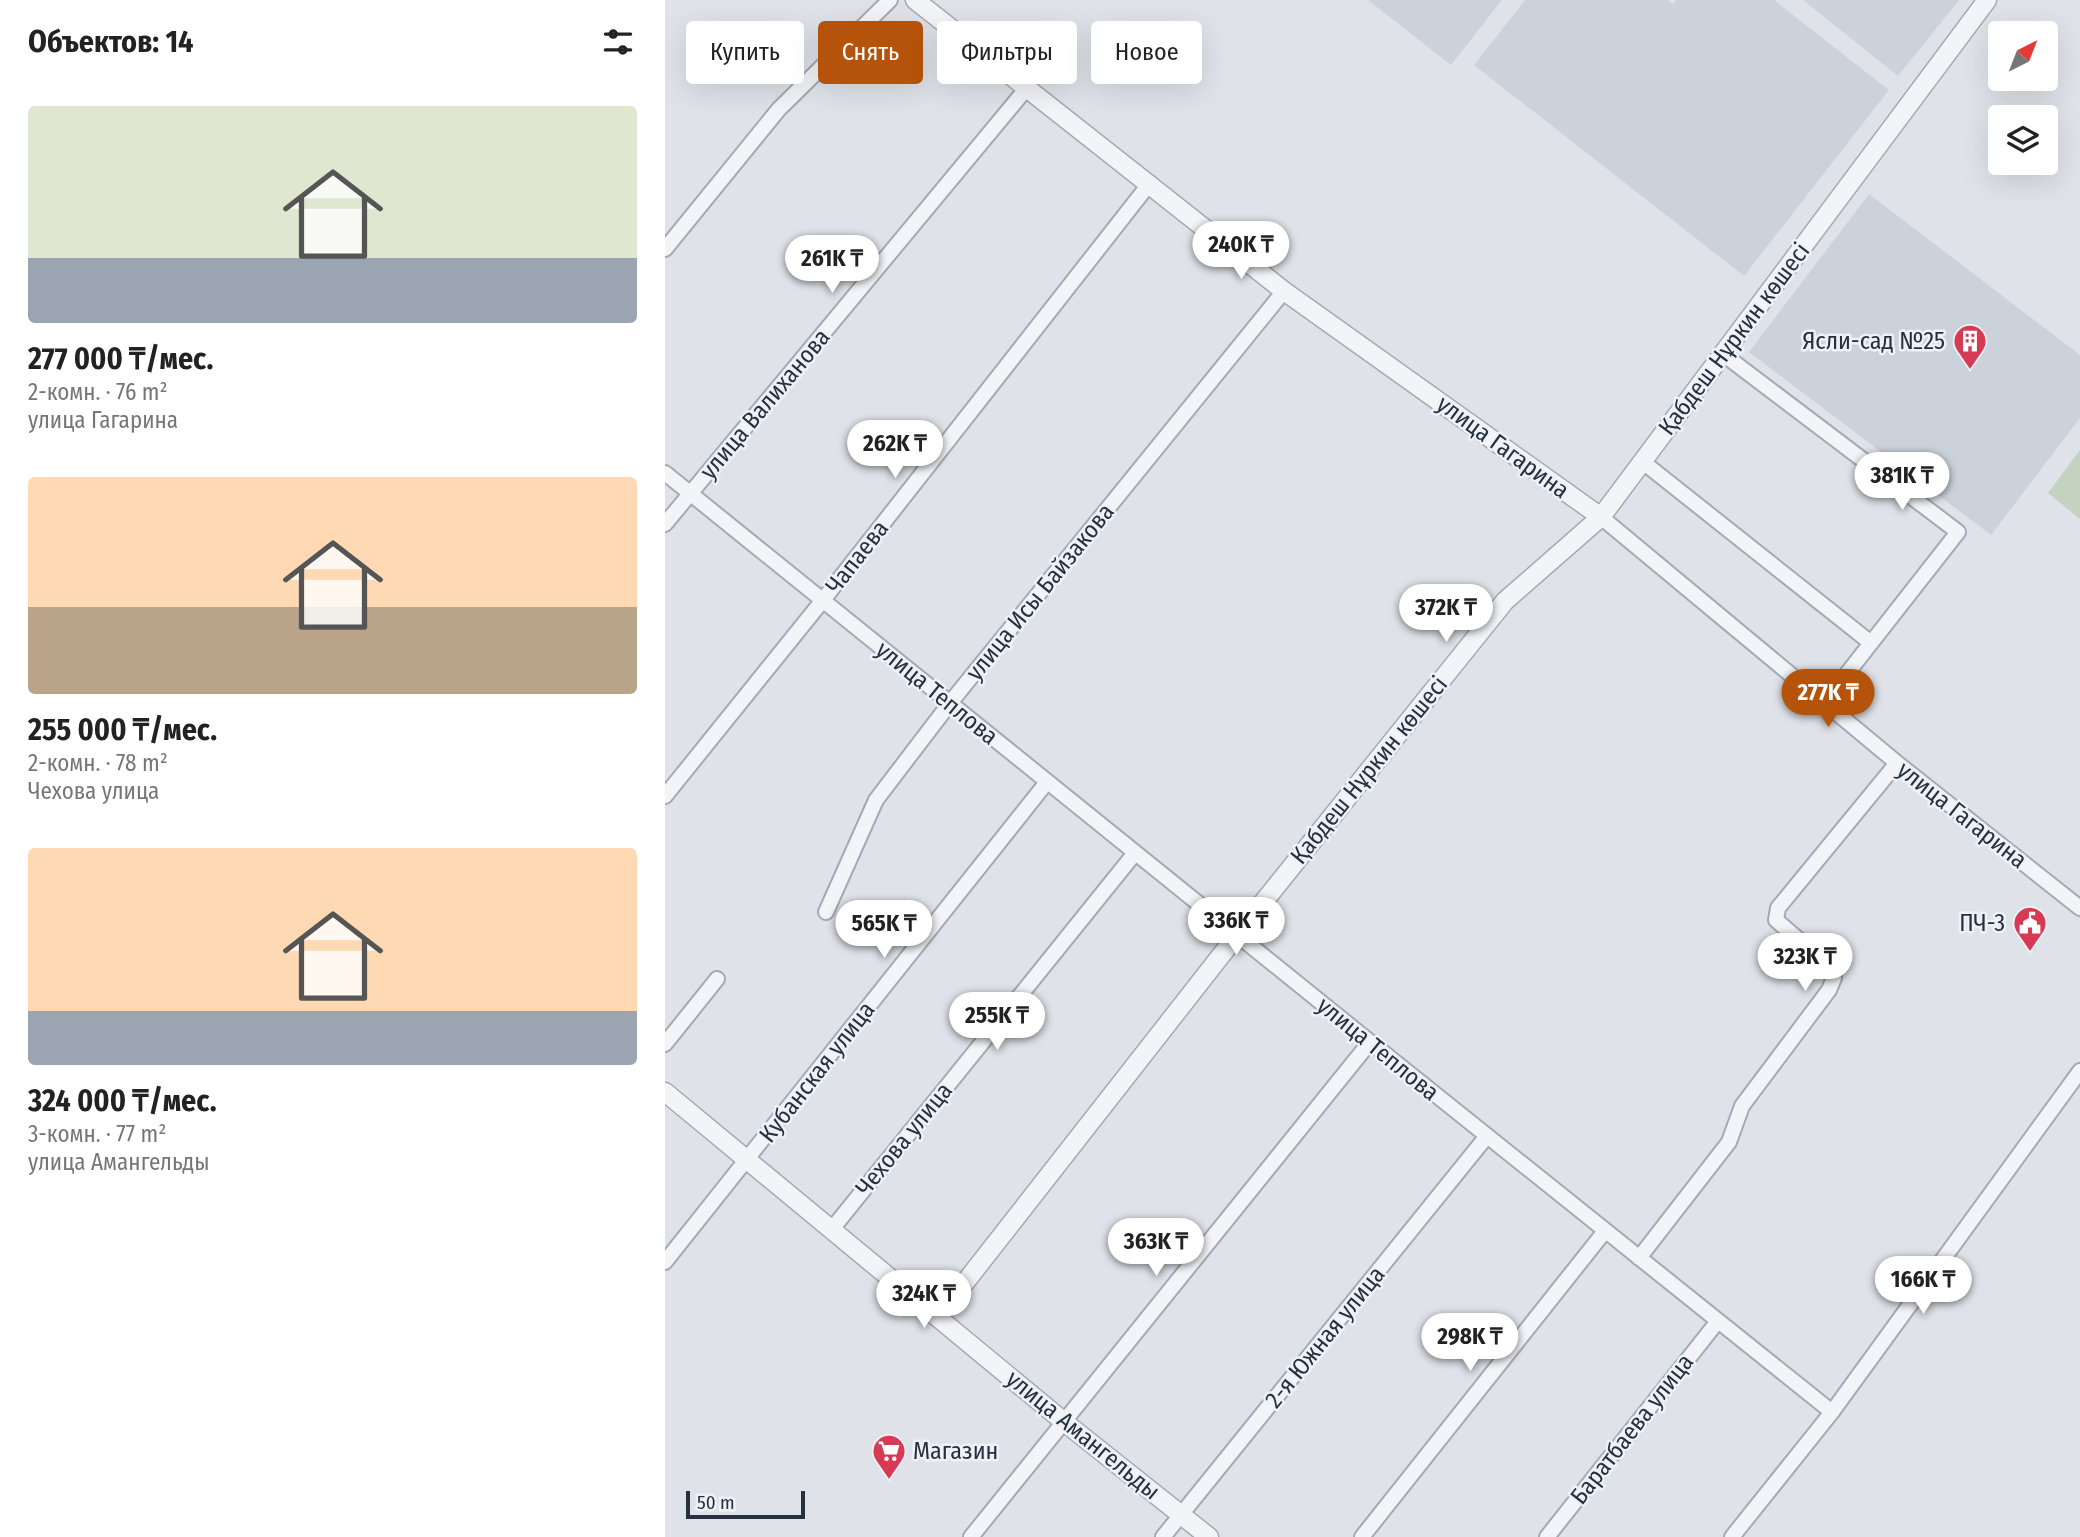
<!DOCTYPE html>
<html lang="ru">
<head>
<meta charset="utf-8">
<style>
  :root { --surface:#fff; --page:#f6f6f6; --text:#222; --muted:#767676; --accent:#b45309 }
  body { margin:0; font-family:"Fira Sans Condensed",sans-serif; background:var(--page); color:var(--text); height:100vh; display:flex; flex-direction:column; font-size:26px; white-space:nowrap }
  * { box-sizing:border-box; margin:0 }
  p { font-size:23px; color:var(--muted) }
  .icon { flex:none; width:38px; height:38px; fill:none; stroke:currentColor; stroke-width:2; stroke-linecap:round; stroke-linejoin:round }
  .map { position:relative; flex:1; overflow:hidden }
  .drawer { display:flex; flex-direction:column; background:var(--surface); width:665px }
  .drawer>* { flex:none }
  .guide { position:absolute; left:21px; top:21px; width:665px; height:63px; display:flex; gap:14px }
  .needle { width:46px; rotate:42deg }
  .controls { position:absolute; left:1323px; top:21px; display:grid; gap:14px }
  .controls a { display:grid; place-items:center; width:70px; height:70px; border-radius:7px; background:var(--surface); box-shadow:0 7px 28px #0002; font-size:35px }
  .scale { position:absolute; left:21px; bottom:18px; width:119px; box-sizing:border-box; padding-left:7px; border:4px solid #263041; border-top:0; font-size:19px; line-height:24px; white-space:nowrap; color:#263041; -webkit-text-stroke:5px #eef2f6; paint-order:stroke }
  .price { position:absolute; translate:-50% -60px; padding:0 16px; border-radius:24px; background:#fff; color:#222; font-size:23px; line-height:46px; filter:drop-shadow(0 2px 4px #0008) }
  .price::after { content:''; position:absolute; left:50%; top:42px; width:21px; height:16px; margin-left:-10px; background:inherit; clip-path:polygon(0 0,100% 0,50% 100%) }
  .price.on { background:var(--accent); color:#fff }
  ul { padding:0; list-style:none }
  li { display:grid; align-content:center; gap:14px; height:371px; padding:0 28px }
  li span { display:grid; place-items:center; height:217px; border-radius:7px; color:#555 }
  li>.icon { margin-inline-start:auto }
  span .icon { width:126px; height:126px; fill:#fffc; stroke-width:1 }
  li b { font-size:30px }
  h2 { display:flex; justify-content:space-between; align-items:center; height:84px; padding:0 28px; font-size:30px }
  .chip { padding:0 24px; border-radius:7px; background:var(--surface); box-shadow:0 7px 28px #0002; font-size:24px; line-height:63px }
  .chip.on { background:var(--accent); color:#fff }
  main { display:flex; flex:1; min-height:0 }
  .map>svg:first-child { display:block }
  .built { fill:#ccd2db }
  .green { fill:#c4d3bf }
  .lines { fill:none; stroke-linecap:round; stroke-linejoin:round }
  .minor-casing { stroke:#a4aab3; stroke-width:18 }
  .tertiary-casing { stroke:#a4aab3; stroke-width:21 }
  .minor { stroke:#f2f4f7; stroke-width:14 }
  .tertiary { stroke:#f2f4f7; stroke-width:18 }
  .labels { text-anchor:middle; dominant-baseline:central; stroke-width:5; stroke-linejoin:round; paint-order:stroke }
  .street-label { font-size:24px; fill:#263041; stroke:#eef2f6 }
  .poi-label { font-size:24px; fill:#263041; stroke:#eef2f6; text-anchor:end }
</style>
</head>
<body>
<main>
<section class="drawer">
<h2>Объектов: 14<svg class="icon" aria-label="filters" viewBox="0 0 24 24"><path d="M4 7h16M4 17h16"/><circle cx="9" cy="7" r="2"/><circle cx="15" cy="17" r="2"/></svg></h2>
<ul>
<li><span style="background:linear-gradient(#dfe7d0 70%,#9aa5b1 0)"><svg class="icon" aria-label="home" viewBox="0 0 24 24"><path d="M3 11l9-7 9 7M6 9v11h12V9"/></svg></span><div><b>277 000 ₸/мес.</b><p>2-комн. · 76 m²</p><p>улица Гагарина</p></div></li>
<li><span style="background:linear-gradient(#ffd9b3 60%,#b9a48a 0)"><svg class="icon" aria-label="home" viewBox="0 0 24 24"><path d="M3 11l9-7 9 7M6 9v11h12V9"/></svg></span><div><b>255 000 ₸/мес.</b><p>2-комн. · 78 m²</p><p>Чехова улица</p></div></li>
<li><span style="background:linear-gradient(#ffd9b3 75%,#9aa5b1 0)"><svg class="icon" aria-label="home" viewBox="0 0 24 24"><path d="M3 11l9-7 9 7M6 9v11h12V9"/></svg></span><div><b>324 000 ₸/мес.</b><p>3-комн. · 77 m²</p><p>улица Амангельды</p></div></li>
</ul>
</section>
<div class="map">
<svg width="1415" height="1537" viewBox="0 0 1415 1537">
  <rect width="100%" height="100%" fill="#dfe3e9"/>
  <path class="built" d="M703,0H837L786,65Z
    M860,0H1003L1008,4L1011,0H1109L1224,90L1079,276L809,65Z
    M1138,0H1294L1233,76Z
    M1204,194L1415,355V418L1326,535L1084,352Z"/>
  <path class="green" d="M1415,450V519L1383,493Z"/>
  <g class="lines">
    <defs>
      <path id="minor" d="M0,249L114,109L225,0
        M1058,354L1293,532L1159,703
        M978,462L1206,643
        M0,473L705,1042L1167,1412
        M936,517L1232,763L1415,908
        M0,524L361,89
        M0,796L158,600L485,183
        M161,912L211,800L285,703L619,291
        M0,1044L52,979
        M167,1229L470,853
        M974,1258L1064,1142L1077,1106L1164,990L1169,978L1165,967L1111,920L1113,908L1232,763
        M0,1262L382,782
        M306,1537L705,1042
        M498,1537L822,1136
        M697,1537L940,1231
        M882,1537L1053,1321
        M1067,1537L1167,1412L1415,1071"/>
      <path id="tertiary" d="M250,0L619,291L936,517
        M0,1092L398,1421L544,1537
        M273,1317L572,935L840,601L936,517L1322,0"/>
    </defs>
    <use href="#minor" class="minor-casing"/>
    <use href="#tertiary" class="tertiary-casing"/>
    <use href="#minor" class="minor"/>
    <use href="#tertiary" class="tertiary"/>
  </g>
  <defs>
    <symbol id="building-pin" viewBox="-11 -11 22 30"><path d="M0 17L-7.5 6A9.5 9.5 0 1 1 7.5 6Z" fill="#d73b54" stroke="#eef2f6"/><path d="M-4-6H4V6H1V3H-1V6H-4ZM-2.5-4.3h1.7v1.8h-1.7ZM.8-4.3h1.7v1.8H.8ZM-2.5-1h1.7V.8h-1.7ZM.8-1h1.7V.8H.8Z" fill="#fff"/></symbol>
    <symbol id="civic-pin" viewBox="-11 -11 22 30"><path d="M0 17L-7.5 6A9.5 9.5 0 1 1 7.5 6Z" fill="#d73b54" stroke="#eef2f6"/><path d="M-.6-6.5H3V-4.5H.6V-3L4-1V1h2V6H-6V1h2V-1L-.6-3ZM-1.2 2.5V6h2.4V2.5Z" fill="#fff"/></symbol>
    <symbol id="supermarket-pin" viewBox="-11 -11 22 30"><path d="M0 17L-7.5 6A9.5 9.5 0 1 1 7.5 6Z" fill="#d73b54" stroke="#eef2f6"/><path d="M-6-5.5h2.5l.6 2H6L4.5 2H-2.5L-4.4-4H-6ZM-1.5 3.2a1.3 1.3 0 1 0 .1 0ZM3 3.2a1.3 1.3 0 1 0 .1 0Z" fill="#fff"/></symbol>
  </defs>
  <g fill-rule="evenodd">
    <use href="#building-pin" x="1286" y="322" width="38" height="52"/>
    <use href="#civic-pin" x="1346" y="904" width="38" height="52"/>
    <use href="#supermarket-pin" x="205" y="1432" width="38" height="52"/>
  </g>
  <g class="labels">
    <g class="street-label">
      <text transform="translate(1069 339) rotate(-53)">Қабдеш Нұркин көшесі</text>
      <text transform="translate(100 404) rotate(-50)">улица Валиханова</text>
      <text transform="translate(838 447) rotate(36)">улица Гагарина</text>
      <text transform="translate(192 557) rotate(-52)">Чапаева</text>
      <text transform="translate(375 592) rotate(-51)">улица Исы Байзакова</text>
      <text transform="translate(272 693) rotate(39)">улица Теплова</text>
      <text transform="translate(704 770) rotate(-51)">Қабдеш Нұркин көшесі</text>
      <text transform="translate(1297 815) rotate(38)">улица Гагарина</text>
      <text transform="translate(713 1049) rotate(39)">улица Теплова</text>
      <text transform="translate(152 1072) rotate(-52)">Кубанская улица</text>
      <text transform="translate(239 1139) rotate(-51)">Чехова улица</text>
      <text transform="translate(660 1337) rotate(-51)">2-я Южная улица</text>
      <text transform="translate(967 1429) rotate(-52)">Баратбаева улица</text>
      <text transform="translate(418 1435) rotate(39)">улица Амангельды</text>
    </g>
    <g class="poi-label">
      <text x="1280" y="341">Ясли-сад №25</text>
      <text x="1340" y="923">ПЧ-3</text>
      <text x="248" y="1451" text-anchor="start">Магазин</text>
    </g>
  </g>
</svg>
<div class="controls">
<a><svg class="needle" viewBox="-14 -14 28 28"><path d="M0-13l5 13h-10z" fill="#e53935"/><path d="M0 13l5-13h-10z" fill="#767676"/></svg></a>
<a><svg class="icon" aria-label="layers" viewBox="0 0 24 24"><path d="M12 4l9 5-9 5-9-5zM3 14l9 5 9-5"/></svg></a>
</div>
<div class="scale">50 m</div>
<b class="price" style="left:576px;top:281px">240K ₸</b>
<b class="price" style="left:167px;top:295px">261K ₸</b>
<b class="price" style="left:230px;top:480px">262K ₸</b>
<b class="price" style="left:1237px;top:512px">381K ₸</b>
<b class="price" style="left:781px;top:644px">372K ₸</b>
<b class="price on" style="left:1163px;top:729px">277K ₸</b>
<b class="price" style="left:571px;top:957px">336K ₸</b>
<b class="price" style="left:219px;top:960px">565K ₸</b>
<b class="price" style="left:1140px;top:993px">323K ₸</b>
<b class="price" style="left:332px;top:1052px">255K ₸</b>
<b class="price" style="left:491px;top:1278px">363K ₸</b>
<b class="price" style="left:1258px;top:1316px">166K ₸</b>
<b class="price" style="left:259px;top:1330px">324K ₸</b>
<b class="price" style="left:805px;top:1373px">298K ₸</b>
<div class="guide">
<a class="chip">Купить</a>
<a class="chip on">Снять</a>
<a class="chip">Фильтры</a>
<a class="chip">Новое</a>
</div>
</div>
</main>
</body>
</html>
